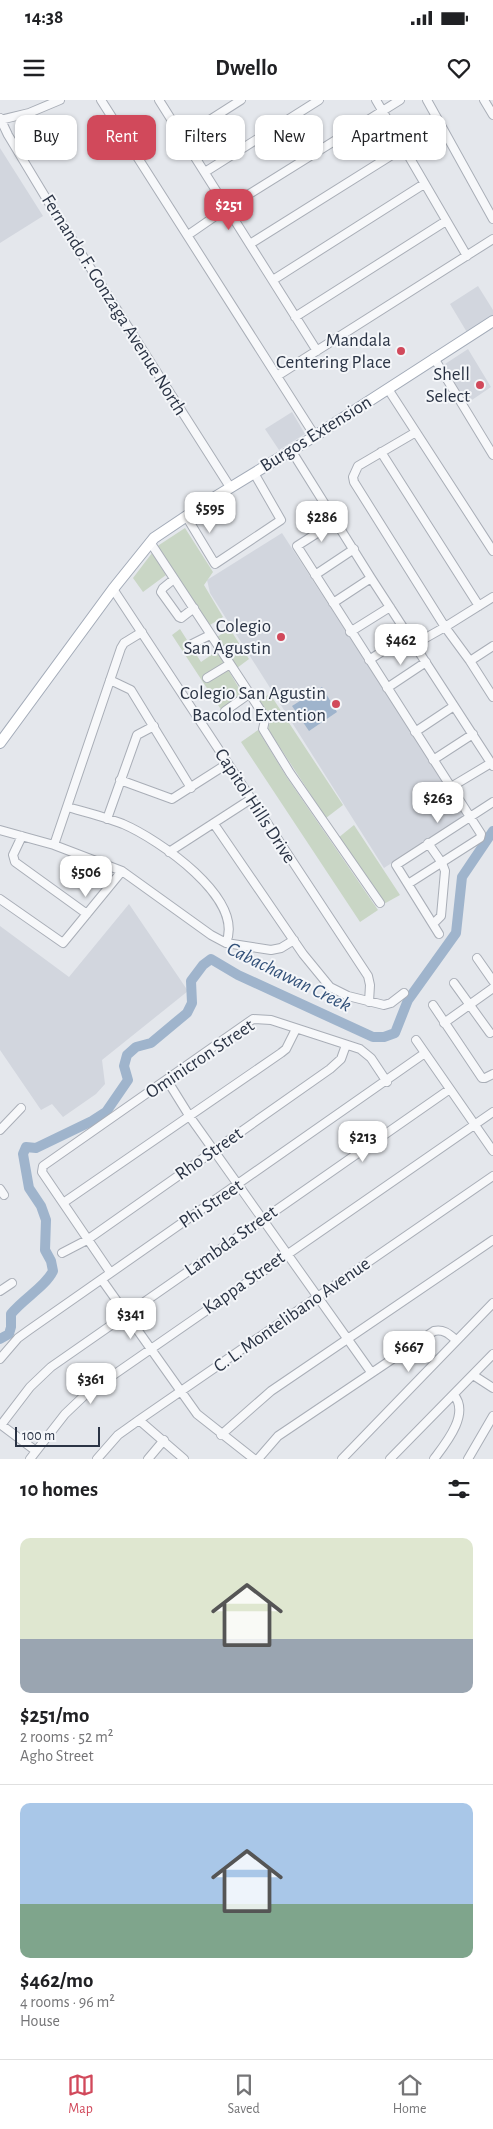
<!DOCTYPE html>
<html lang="en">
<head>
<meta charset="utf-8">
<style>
  :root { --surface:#fff; --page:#f6f6f6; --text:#202124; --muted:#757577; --line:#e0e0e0; --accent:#d1495b }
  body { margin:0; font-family:"Alegreya Sans",sans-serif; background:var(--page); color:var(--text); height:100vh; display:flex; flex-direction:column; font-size:19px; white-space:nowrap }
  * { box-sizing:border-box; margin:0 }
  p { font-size:16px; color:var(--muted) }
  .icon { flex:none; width:28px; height:28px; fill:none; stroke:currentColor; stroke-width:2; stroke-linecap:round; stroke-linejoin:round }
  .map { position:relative; height:1359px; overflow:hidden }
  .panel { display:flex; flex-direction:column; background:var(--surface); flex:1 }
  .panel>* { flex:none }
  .top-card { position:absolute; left:15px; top:15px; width:464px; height:45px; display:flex; gap:10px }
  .scale { position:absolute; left:15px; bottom:12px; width:85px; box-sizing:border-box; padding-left:5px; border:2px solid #2b3445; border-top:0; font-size:14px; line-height:18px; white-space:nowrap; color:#2b3445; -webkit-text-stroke:4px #f4f6f9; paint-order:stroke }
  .price { position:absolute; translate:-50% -42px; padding:0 11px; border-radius:10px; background:#fff; color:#222; font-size:16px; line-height:32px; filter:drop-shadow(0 1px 2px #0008) }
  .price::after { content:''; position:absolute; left:50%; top:30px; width:15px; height:11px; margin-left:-8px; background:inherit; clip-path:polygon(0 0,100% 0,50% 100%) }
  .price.selected { background:var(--accent); color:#fff }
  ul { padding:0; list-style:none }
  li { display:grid; align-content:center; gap:10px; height:265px; padding:0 20px }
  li+li { border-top:1px solid var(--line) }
  li span { display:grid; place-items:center; height:155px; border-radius:10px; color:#555 }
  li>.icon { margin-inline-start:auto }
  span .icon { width:90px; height:90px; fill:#fffc; stroke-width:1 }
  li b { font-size:21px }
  h2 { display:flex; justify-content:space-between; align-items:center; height:60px; padding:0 20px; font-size:21px }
  .pill { padding:0 18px; border-radius:10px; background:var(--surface); box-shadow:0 1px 4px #0004; font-size:18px; line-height:45px }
  .pill.selected { background:var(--accent); color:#fff }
  .status { display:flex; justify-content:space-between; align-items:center; height:35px; padding:0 25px; background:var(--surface); direction:ltr }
  .status svg { height:14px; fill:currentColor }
  header { display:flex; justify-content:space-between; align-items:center; height:65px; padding:0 20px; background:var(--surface); font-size:22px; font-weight:700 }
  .tab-bar { display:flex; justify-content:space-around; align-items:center; height:70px; border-top:1px solid var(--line); background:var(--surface); font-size:14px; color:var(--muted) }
  .tab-bar a { display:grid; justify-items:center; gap:2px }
  .tab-bar .selected { color:var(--accent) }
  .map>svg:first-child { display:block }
  .built { fill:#d2d6de }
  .green { fill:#c9d6c5 }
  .water { fill:#9fb4cc }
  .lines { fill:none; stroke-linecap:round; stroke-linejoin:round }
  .river { stroke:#9fb4cc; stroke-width:10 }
  .minor-casing { stroke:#a9aeb7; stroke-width:10 }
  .major-casing { stroke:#a3abb8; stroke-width:12 }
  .minor { stroke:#f7f8fa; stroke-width:8 }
  .major { stroke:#fff; stroke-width:10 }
  .poi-dot { fill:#d1495b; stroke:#f4f6f9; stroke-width:2 }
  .labels { text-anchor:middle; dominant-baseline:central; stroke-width:4; stroke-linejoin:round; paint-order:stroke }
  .street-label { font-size:19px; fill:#2b3445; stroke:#f4f6f9 }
  .poi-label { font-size:19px; fill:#2b3445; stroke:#f4f6f9; text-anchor:end }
  .water-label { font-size:20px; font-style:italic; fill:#34527a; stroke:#f4f6f9 }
</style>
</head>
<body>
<div class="status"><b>14:38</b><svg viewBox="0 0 49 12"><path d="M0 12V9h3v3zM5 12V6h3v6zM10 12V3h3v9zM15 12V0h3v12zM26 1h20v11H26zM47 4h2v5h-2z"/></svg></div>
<header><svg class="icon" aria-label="menu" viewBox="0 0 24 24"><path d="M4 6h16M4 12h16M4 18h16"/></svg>Dwello<svg class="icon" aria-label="heart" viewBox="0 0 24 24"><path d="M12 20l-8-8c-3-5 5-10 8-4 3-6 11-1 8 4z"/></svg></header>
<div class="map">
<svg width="493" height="1359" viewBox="0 0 493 1359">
  <rect width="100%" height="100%" fill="#e4e7ec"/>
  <path class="built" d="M0,48L43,116L0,143Z
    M478,186L493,210V218L468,234L450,204Z
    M468,249L491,287L466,304L442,266Z
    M292,312L305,334L279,350L265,329Z
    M282,433L465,715L384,768L210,493L207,480Z
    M129,804L188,891L102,960L105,984L96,994L63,1017L52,1004L41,1010L0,950V826L69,877Z"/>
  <path class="green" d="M185,428L213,472L204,485L223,517L210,525L156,447Z
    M152,453L166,475L143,492L133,478Z
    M180,529L201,562L217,551L243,595L222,611L172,535Z
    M230,529L249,559L237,568L217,537Z
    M270,594L343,705L326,718L268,629L271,619L258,600Z
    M258,630L286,676L378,810L360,822L241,642Z
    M354,725L400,795L382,805L338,738Z"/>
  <path class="water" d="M322,587L337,612L309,631L292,606Z"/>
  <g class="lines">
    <path class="river" d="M0,1239L9,1234L11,1227V1214C24,1198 45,1187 53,1171L51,1161L45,1150L46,1120L41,1106L29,1088L23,1054L26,1047L36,1048L92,1021L106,1012L128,980L124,966L127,955L136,947L151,943L187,913L192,903L191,881L203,865L211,859L238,875L373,937H384L395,933L408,900L456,833L462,777L493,731"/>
    <defs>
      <path id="minor" d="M101,0L315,336
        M159,0L317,251
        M376,0L467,156
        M427,0L493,119
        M484,0L493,15
        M0,18L8,35L49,103L230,387
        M0,20L29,13L60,0
        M183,37L241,0
        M205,72L319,0
        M188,135L227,108L400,0
        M250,144L403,48
        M273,180L424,84
        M295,217L446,121
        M434,258L493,355
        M277,276L493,139
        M388,289L493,451
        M416,332L358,366L353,377L354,382L445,527L470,561L493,597
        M291,350L371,478L493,666
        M381,352L479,506
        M186,416L215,464L281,420L254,373
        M336,421L297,446L481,734L480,738L408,784
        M150,442L263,614L265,620L263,629L290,673L380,803
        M315,475L354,449
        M174,479L163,488L161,492L179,517L181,518L194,508
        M113,489L368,876L370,885L369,902
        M333,503L371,478
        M350,532L390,507
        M192,544L210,535
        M415,544L445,527L493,497
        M369,560L409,534
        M470,561L493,546
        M207,578L230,564
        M110,580L131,590L191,688
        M387,588L426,562
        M225,611L249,594
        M415,632L454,606
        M433,660L473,634
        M120,680L172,699L227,664
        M451,687L491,663
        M67,707C85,712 105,717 123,724C158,739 245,798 226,843
        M107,719L137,635L154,626
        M214,724L303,854L330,887L348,896L384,905L391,903L404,893
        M0,730L54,745L122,771L211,835L226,843L271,850L281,848L294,840
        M22,736L13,755L15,762L87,814
        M428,743L442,763L445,771L441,816L433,824
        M54,745L121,548L124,543L142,532
        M169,752L251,699
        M0,799L63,843L122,771
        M439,834L396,765L493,702
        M477,858L493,881
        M454,883L490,933
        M433,905L482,978H485L493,974
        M444,923L493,888
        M416,940L493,1051
        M167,980L190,1017L371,1272
        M0,1030L21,1008
        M0,1089L4,1095
        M63,1103L281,953L286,949L296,929
        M62,1153L87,1140L330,969L341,959L346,945
        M110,1172L42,1072L43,1066L253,919L271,920L360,949L371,958L387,982
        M102,1180L197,1314L254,1359
        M0,1191L12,1183
        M0,1259L18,1238L29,1230L425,953
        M473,1275L493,1288
        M139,1320L184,1359
        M0,1324L36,1351
        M1,1325L30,1287L51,1267L450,989
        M221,1335L271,1291L493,1140
        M30,1359L65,1314L86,1294L493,1012
        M97,1359L118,1335L139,1320L493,1076
        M148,1359L164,1340
        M258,1359L278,1336L434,1231C444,1229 449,1234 456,1240
        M342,1359L493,1203
        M390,1359L493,1254
        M434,1359C446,1343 470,1314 454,1295
        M468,1359L493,1316"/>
      <path id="major" d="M0,643L113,489L154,438L215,397L315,336L493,221"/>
    </defs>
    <use href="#minor" class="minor-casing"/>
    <use href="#major" class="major-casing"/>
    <use href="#minor" class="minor"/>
    <use href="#major" class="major"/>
  </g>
  <g class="poi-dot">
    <circle cx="401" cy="251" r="5"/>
    <circle cx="480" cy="285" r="5"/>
    <circle cx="281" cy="537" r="5"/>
    <circle cx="336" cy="604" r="5"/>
  </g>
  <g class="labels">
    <g class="street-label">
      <text transform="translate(114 205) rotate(58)">Fernando F. Gonzaga Avenue North</text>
      <text transform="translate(316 334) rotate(-32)">Burgos Extension</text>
      <text transform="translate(255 706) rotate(57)">Capitol Hills Drive</text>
      <text transform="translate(200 959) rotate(-34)">Ominicron Street</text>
      <text transform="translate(209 1054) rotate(-35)">Rho Street</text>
      <text transform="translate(211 1104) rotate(-34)">Phi Street</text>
      <text transform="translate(231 1141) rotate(-35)">Lambda Street</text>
      <text transform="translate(244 1183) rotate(-35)">Kappa Street</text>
      <text transform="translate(292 1215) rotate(-35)">C. L. Montelibano Avenue</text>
    </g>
    <g class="poi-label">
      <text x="391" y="240">Mandala<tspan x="391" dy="22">Centering Place</tspan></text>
      <text x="470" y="274">Shell<tspan x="470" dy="22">Select</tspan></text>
      <text x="271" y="526">Colegio<tspan x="271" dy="22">San Agustin</tspan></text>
      <text x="326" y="593">Colegio San Agustin<tspan x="326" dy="22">Bacolod Extention</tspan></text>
    </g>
    <g class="water-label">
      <text transform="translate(289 877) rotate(26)">Cabachawan Creek</text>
    </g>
  </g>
</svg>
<div class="scale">100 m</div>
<b class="price selected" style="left:229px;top:131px">$251</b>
<b class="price" style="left:210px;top:434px">$595</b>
<b class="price" style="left:322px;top:443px">$286</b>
<b class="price" style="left:401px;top:566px">$462</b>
<b class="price" style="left:438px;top:724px">$263</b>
<b class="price" style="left:86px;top:798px">$506</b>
<b class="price" style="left:363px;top:1063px">$213</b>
<b class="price" style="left:131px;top:1240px">$341</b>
<b class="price" style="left:409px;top:1273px">$667</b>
<b class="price" style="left:91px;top:1305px">$361</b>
<div class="top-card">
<a class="pill">Buy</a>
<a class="pill selected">Rent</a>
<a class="pill">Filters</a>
<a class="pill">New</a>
<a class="pill">Apartment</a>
</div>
</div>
<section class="panel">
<h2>10 homes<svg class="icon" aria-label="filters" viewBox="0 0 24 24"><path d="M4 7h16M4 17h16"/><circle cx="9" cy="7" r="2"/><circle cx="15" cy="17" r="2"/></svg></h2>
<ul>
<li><span style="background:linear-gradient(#dfe7d0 65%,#9aa5b1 0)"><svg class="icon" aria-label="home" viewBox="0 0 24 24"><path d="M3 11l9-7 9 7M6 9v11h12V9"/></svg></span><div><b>$251/mo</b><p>2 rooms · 52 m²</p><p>Agho Street</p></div></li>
<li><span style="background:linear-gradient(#a9c7e8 65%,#7fa58c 0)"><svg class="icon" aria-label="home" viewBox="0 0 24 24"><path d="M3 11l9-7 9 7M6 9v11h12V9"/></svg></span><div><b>$462/mo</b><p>4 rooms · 96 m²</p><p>House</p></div></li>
</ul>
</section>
<nav class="tab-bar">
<a class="selected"><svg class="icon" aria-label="map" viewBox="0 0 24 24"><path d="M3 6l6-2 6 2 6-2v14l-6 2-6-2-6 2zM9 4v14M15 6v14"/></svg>Map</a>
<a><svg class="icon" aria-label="saved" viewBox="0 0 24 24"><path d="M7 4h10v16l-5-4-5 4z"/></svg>Saved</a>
<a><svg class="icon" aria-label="home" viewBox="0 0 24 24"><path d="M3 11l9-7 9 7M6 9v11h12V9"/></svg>Home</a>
</nav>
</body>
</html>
